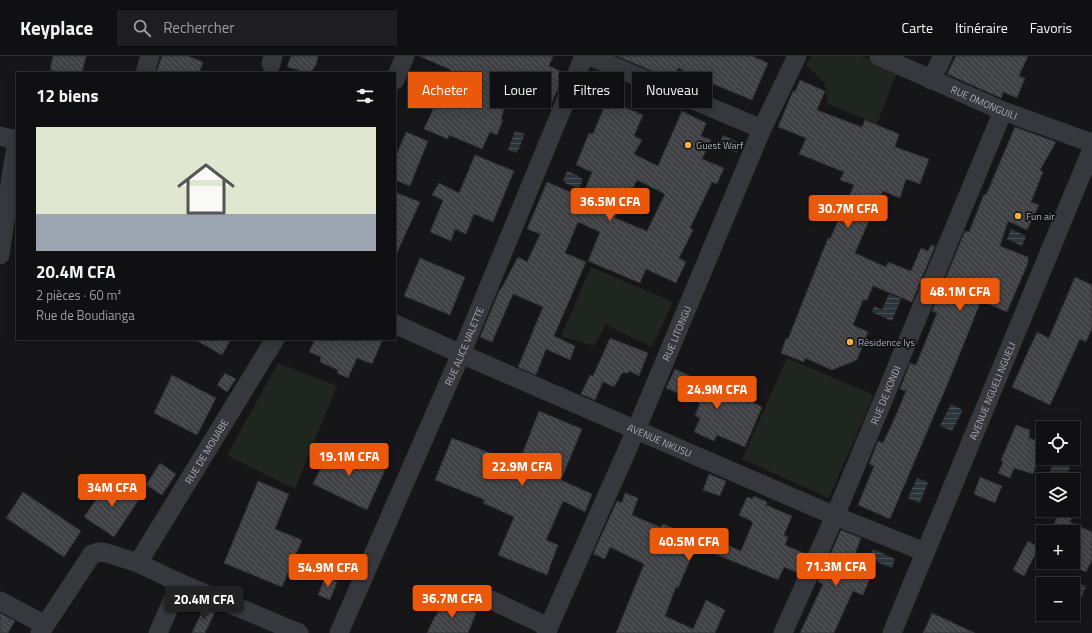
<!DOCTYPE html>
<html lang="fr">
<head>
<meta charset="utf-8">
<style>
  :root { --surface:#101012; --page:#1e1e20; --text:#f1f3f6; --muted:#9c9d9f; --line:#303032; --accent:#ea580c }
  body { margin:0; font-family:"Titillium Web",sans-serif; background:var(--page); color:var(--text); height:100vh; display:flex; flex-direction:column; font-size:15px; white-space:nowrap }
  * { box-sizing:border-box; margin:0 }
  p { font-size:13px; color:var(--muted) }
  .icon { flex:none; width:22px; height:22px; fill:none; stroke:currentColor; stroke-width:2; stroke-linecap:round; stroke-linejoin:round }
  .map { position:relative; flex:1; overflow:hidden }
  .side { position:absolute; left:16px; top:16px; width:380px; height:268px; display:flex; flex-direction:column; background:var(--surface); border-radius:0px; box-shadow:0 2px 10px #0003,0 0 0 1px var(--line) }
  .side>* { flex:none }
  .guide { position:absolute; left:408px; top:16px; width:380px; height:36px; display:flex; gap:8px }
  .controls { position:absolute; left:1036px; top:365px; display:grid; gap:8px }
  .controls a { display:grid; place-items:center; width:44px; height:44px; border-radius:0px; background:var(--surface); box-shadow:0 2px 10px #0003,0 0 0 1px var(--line); font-size:20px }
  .price { position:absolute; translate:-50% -34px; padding:0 9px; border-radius:4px; background:var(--accent); color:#fff; font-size:13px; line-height:26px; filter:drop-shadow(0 1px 2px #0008) }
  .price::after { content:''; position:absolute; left:50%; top:24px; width:12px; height:9px; margin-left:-6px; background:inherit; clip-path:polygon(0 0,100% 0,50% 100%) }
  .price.on { background:#222; color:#fff }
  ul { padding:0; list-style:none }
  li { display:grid; align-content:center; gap:8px; height:212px; padding:0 20px }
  li span { display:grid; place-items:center; height:124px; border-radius:0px; color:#555 }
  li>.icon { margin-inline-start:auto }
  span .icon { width:72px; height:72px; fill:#fffc; stroke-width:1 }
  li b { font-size:17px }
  h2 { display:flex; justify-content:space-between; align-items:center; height:48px; padding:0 20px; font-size:17px }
  .pill { padding:0 14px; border-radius:0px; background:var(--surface); box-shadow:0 2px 10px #0003,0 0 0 1px var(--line); font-size:14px; line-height:36px }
  .pill.on { background:var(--accent); color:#fff }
  header { display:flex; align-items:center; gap:24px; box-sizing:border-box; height:56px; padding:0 20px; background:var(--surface); border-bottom:1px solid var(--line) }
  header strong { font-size:19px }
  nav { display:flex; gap:22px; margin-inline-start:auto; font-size:14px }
  .search { width:280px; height:36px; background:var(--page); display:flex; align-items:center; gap:10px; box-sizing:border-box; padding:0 14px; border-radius:0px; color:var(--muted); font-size:15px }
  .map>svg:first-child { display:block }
  .grass { fill:#1e261f }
  .water { fill:url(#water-rules) }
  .building { fill:url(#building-back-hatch); stroke:#303034; fill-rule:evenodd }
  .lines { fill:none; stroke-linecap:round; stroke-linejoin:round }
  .minor { stroke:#37383d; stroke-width:19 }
  .poi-dot { fill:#f2b134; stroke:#111113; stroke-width:1.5 }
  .labels { text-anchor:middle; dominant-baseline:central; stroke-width:3.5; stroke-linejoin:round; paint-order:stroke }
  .street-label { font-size:10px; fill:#a8adb8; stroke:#111113 }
  .poi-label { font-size:10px; fill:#a8adb8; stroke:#111113; text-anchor:start }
</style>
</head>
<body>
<header>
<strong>Keyplace</strong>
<div class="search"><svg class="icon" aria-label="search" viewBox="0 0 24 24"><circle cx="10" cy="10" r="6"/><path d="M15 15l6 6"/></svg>Rechercher</div>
<nav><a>Carte</a><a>Itinéraire</a><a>Favoris</a></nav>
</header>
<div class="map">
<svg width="1092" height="577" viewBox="0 0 1092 577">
  <defs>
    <pattern id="water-rules" width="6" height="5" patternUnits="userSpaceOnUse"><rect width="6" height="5" fill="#2c353c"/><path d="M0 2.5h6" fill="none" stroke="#485056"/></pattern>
    <pattern id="building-back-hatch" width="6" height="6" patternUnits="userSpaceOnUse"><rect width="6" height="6" fill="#404145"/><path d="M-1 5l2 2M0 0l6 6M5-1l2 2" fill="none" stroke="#595a5e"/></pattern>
  </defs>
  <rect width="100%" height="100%" fill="#161618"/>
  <path class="grass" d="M811,0H861L898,14L877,68L828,48L824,26L806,9Z
    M591,211L673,246L652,291L606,269L594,290L561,280Z
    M787,302L874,339L829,442L742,403Z
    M278,307L337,330L295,433L227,399Z"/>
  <path class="water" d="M515,75L525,78L517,97L508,94Z
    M723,79L740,87L737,97L719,90Z
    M567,115L579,120L578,121L583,123L579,133L565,127V126L563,125Z
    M1011,173L1026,180L1022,190L1007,183Z
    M889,238L901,243L892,265L872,256L874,250L882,254Z
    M951,348L963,354L952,375L940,370Z
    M1054,405L1070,411L1065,424H1047Z
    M917,422L928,426L920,447L908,442Z
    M873,493L895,503L892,512L869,503Z
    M1078,527L1086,530L1079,548L1073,545V537Z"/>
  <path class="building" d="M53,0H86L82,17H65L50,14Z
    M162,0H188L203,6L199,17H156Z
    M291,0H318L316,9L310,17L287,11Z
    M419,0H553L549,10L565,17L551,48L538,42L536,49L525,45L509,37L501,63L503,64L497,79L490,76L482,93L449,79L448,83L424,73L451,14Z
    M617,0H752L768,7L752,44L713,28L678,12L673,24Z
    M956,0H1028L1019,20L1025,22L1017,42L1003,36L1001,42L947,18Z
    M800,24L825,35L817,54L862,71L865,64L899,78L895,91L929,103L920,128L906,123L900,142L883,135L872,158L855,197L886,211L888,206L911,215L921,192L928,195L931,189L935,190L912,246L873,230L867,244H863L853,269L868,276L857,304L832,314L805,302L804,306L781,297L786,282L788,283L828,182L830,183L854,129L840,124L844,116L799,98L806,82L778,71L793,35L795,36Z
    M607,44L643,59L634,80L642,84L634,98L658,110L682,55L706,67L701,80L711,84L702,103L724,112L717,128L712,126L690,172L693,174L679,202L686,206L676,227L646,213L640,227L588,205L600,176L578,166L565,197L586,206L554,280L575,290L570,304L546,293L536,319L518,311L543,251L513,238L492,286L480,281L500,233H501L518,201L527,206L540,178L527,173L547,126L582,141L592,116L576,109L589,77L593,78ZM637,124L665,138L647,175L615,162L627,134L631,136Z
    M1015,71L1056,86L1040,114L1043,116L1031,146L1039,149L1027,174L1008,165L1000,190L1028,201V207L1007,256L981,245L950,322L890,463L858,449L874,410L869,408L878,385L883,387L896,359L906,335L900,333L910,307L916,309L937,257L932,255L965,175L969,176L984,138L986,139Z
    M406,76L428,85L410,130L395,124V102Z
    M475,99L514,115L493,166L474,158L466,178L455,173L451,185L430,176L443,144L432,139L439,127L459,137Z
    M395,136L420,146L395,201Z
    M420,202L465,221L450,259L404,240Z
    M1075,221L1092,229V272L1086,286L1080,283L1050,349L1012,331L1037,276L1049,282Z
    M610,282L648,297L639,320L630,315L627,317H622L614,331L601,325L603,326L595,344L581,338L590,319L593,320Z
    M194,283H231L222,299Z
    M315,283H383L372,308L357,302L348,322L337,317L338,314L320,306L321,301L309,296Z
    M675,313L749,347L750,345L762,351L745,391L717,379L714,385L694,376L700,362L695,360L700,347L666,332Z
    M225,317L236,323L227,336L217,329Z
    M172,319L216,342L197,379L154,357Z
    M539,355L582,373L561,424L592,438L585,456L563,445L546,484L558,489L547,519L498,499L514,461L483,447L485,444L435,424L452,382L503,402L504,399L519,406Z
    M1016,369L1030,374L1029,382L1043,387V399L1040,409L1037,407L1033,418L1014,412L1010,422L998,417L1003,406L1001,404Z
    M332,388L385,414L367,454L313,428Z
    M160,407L176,418L162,439L146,429Z
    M709,418L726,425L720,440L703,434Z
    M980,421L1002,430L995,447L974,438Z
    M111,422L140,442L114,481L84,461Z
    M258,425L289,438L275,473L302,484L282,531L224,507Z
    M23,436L81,475L64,501L6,462Z
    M625,437L638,442L632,459L660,471L664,468L687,479L690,473L741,495L753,466L739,459L747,441L752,443L754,440L767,446L766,449L792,460L784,479L788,481L785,489L806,498L798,517L784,511L778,524L696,490L678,532L676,531L665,560L693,573L706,544L725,554L715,577H616L644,508L610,491L605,503L593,498L617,445L622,447Z
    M1059,455L1072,461L1070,466L1092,476V504L1086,516L1073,510V476H1063L1053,472Z
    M841,474L861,482L849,514L871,520L863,539L853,535L834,577H800L823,528L818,526Z
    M1028,485L1039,491L1024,520L1013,514Z
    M325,521L337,526L330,544L318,539Z
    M444,543L476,557L468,577H427L435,560H436Z
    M205,549L216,554L205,577H192Z
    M0,557L15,565L8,577H0Z
    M932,557L975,577H923Z"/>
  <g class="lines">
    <g class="minor">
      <path d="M589,0L762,73"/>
      <path id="s1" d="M879,0L1003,55L1092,87"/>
      <path d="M271,8L273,0"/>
      <path d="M145,17L150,0"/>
      <path d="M395,24L405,0"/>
      <path d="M931,24L943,0"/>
      <path d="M0,80L17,84"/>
      <path d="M0,199L12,114L17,86"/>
      <path id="s2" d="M395,268L461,298L835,460L925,496"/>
      <path id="s3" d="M138,507L275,283"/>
      <path d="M491,544L549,571"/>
      <path d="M0,545L45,569"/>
      <path d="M40,577L92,498L99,496L107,497L138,507L180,527L299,577"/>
      <path d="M158,577L180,527"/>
      <path id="s4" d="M339,577L461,298L584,0"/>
      <path id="s5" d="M546,577L636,374L762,73L797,0"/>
      <path id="s6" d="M783,577L835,460L1003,55"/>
      <path id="s7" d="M892,577L1092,93"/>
    </g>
  </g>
  <g class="poi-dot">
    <circle cx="688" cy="89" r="4"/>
    <circle cx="1018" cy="160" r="4"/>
    <circle cx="850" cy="286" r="4"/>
  </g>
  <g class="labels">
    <g class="street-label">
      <text stroke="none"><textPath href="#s1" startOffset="115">RUE DMONGUILI</textPath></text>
      <text stroke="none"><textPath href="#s5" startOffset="327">RUE LITONGU</textPath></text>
      <text stroke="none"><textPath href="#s4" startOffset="313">RUE ALICE VALETTE</textPath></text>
      <text stroke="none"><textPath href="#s7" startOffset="262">AVENUE NGUELI NGUELI</textPath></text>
      <text stroke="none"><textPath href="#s6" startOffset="259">RUE DE KONDI</textPath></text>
      <text stroke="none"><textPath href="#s2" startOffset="289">AVENUE NKUSU</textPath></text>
      <text stroke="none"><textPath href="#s3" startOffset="131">RUE DE MOUABE</textPath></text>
    </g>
    <g class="poi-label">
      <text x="696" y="89">Guest Warf</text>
      <text x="1026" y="160">Fun air</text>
      <text x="858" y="286">Résidence lys</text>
    </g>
  </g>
</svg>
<div class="controls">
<a><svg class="icon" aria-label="locate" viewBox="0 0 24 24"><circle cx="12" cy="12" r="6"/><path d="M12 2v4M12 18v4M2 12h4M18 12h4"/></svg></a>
<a><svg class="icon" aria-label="layers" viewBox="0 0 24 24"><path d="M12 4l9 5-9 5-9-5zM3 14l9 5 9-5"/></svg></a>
<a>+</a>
<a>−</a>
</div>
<b class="price" style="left:610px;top:166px">36.5M CFA</b>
<b class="price" style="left:848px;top:173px">30.7M CFA</b>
<b class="price" style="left:960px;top:256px">48.1M CFA</b>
<b class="price" style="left:717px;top:354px">24.9M CFA</b>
<b class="price" style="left:349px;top:421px">19.1M CFA</b>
<b class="price" style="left:522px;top:431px">22.9M CFA</b>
<b class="price" style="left:112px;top:452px">34M CFA</b>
<b class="price" style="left:689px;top:506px">40.5M CFA</b>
<b class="price" style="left:836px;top:531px">71.3M CFA</b>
<b class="price" style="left:328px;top:532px">54.9M CFA</b>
<b class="price" style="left:452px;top:563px">36.7M CFA</b>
<b class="price on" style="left:204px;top:564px">20.4M CFA</b>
<div class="guide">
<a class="pill on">Acheter</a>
<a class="pill">Louer</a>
<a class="pill">Filtres</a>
<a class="pill">Nouveau</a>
</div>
<section class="side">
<h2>12 biens<svg class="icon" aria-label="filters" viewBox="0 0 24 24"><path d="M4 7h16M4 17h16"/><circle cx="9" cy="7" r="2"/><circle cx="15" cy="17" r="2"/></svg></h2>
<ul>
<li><span style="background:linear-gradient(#dfe7d0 70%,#9aa5b1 0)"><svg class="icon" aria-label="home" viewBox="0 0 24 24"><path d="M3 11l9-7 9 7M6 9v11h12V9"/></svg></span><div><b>20.4M CFA</b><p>2 pièces · 60 m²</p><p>Rue de Boudianga</p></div></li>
</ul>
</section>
</div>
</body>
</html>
